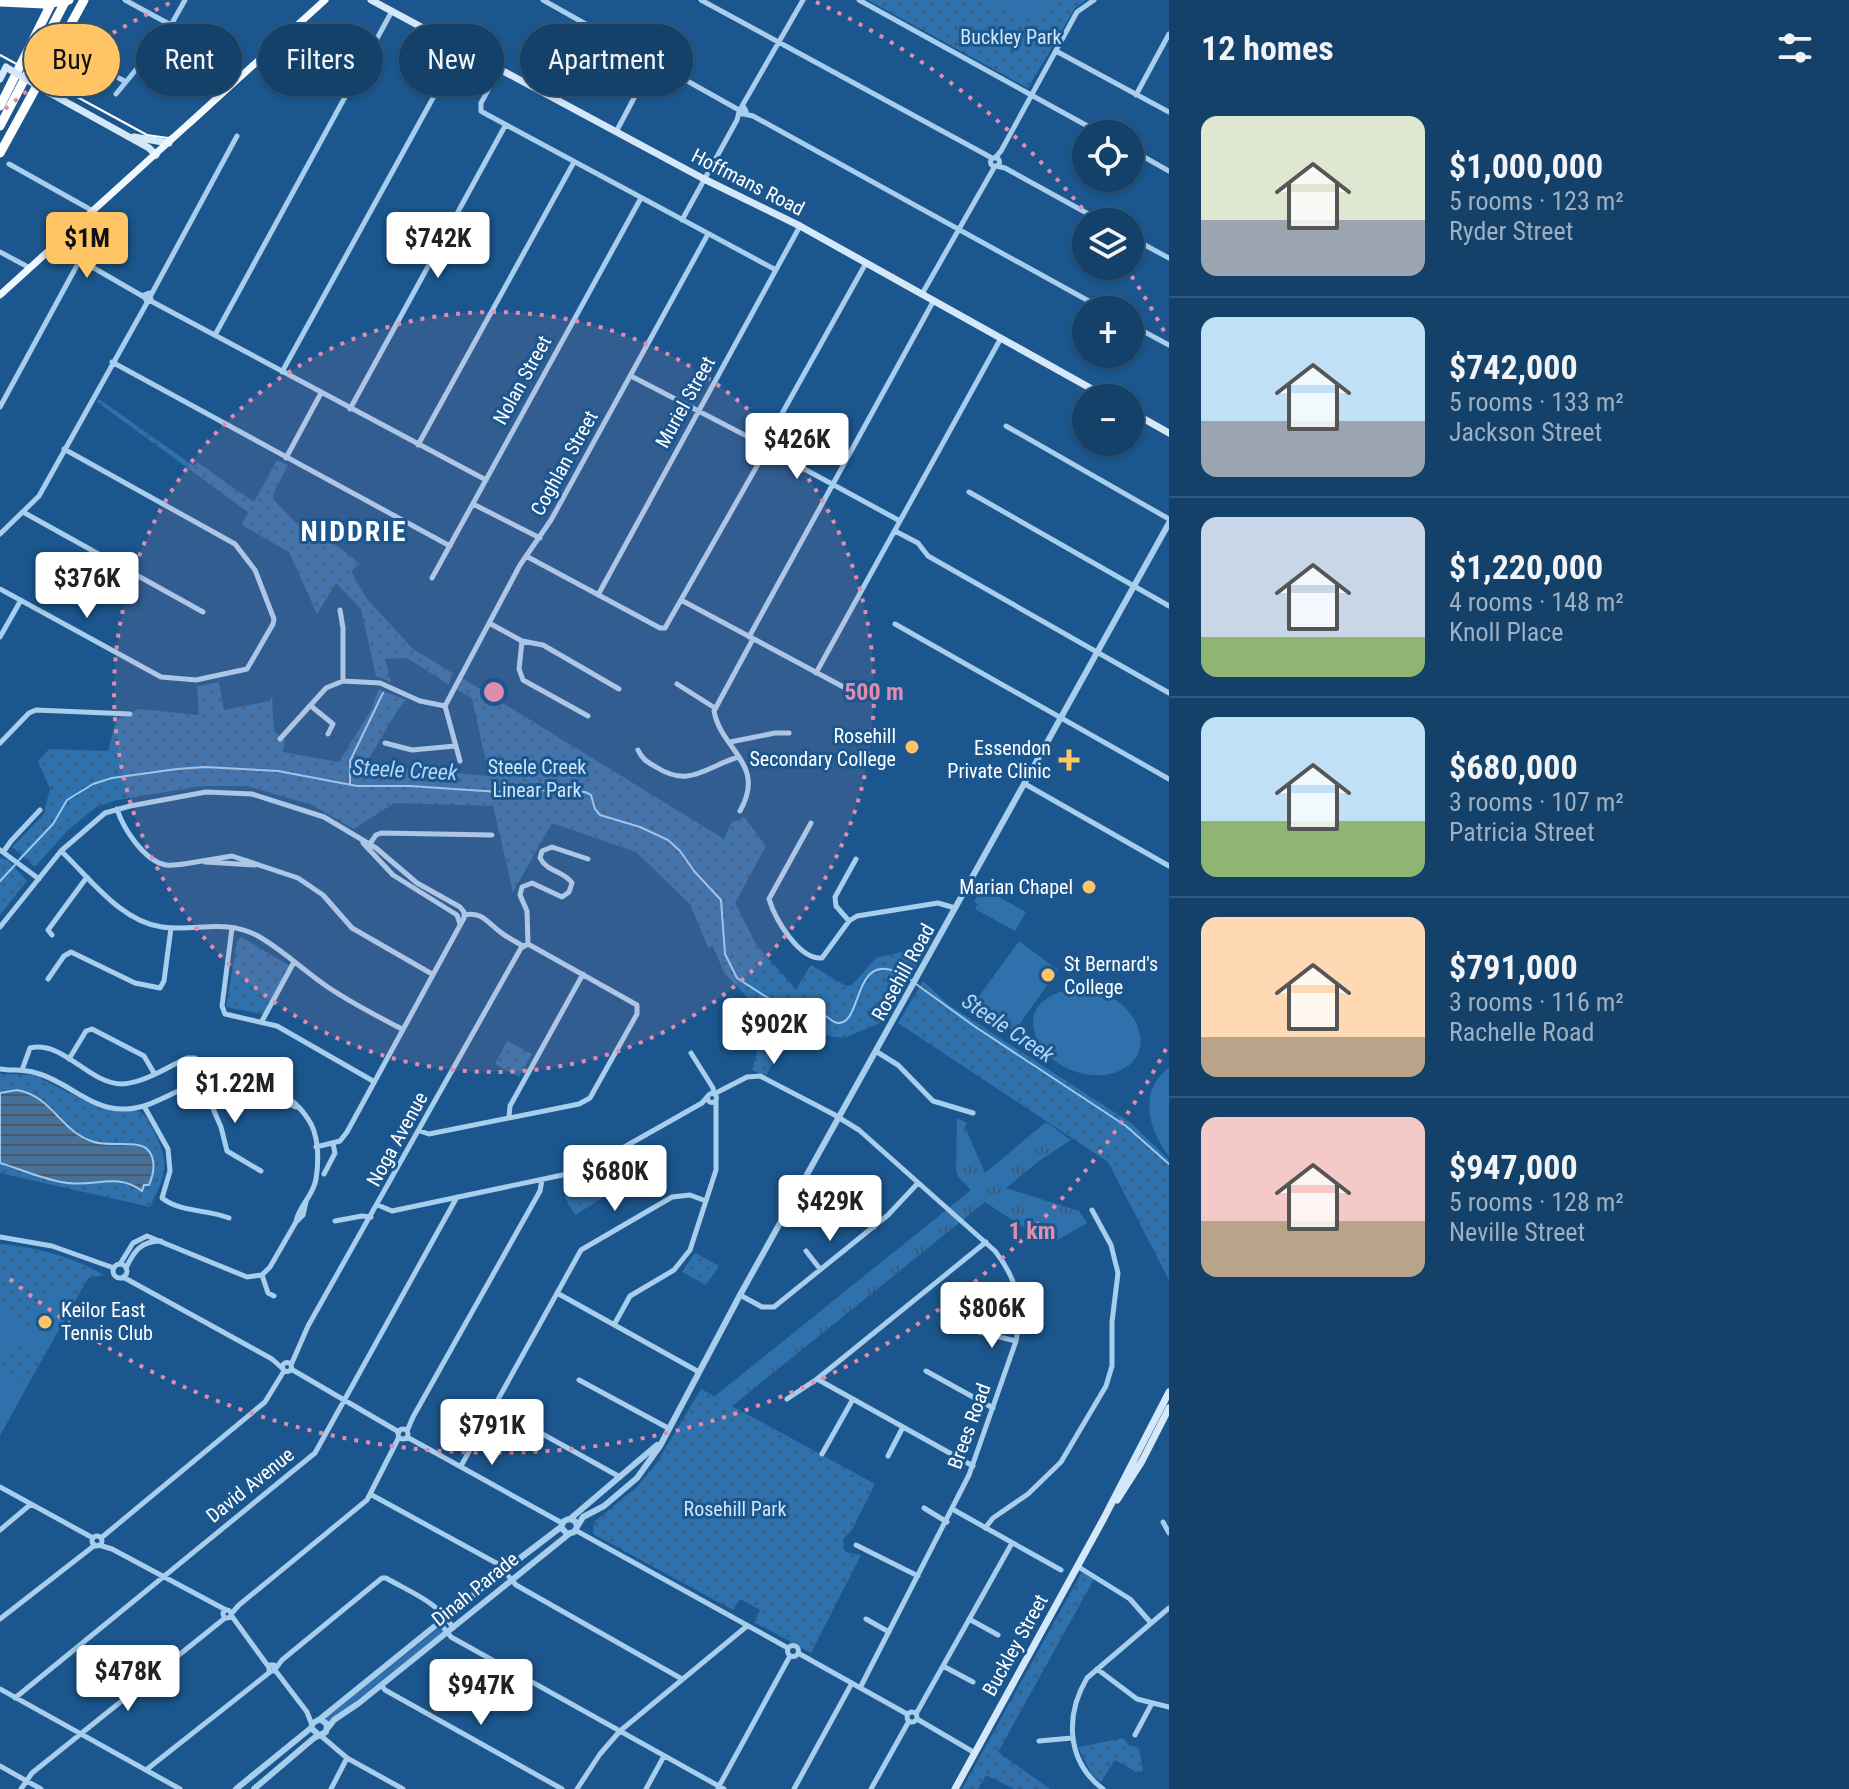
<!DOCTYPE html>
<html lang="en">
<head>
<meta charset="utf-8">
<style>
  :root { --surface:#14416a; --page:#214c72; --text:#f1f3f6; --muted:#9dafc1; --line:#335a7e; --accent:#ffc565 }
  body { margin:0; font-family:"Roboto Condensed",sans-serif; background:var(--page); color:var(--text); height:100vh; display:flex; flex-direction:column; font-size:30px; white-space:nowrap }
  * { box-sizing:border-box; margin:0 }
  p { font-size:26px; color:var(--muted) }
  .icon { flex:none; width:44px; height:44px; fill:none; stroke:currentColor; stroke-width:2; stroke-linecap:round; stroke-linejoin:round }
  .map { position:relative; flex:1; overflow:hidden }
  .side { display:flex; flex-direction:column; background:var(--surface); width:680px }
  .side>* { flex:none }
  .guide { position:absolute; left:24px; top:24px; width:760px; height:72px; display:flex; gap:16px }
  .controls { position:absolute; left:1072px; top:120px; display:grid; gap:16px }
  .controls a { display:grid; place-items:center; width:72px; height:72px; border-radius:50%; background:var(--surface); box-shadow:0 2px 6px #0004,0 0 0 2px var(--line); font-size:40px }
  .price { position:absolute; translate:-50% -68px; padding:0 18px; border-radius:8px; background:#fff; color:#222; font-size:26px; line-height:52px; filter:drop-shadow(0 2px 4px #0008) }
  .price::after { content:''; position:absolute; left:50%; top:48px; width:24px; height:18px; margin-left:-12px; background:inherit; clip-path:polygon(0 0,100% 0,50% 100%) }
  .price.on { background:var(--accent); color:#111 }
  ul { padding:0; list-style:none }
  li { display:flex; align-items:center; gap:24px; height:200px; padding:0 32px }
  li+li { border-top:2px solid var(--line) }
  li span { display:grid; place-items:center; flex:none; width:224px; height:160px; border-radius:16px; color:#555 }
  li>.icon { margin-inline-start:auto }
  span .icon { width:96px; height:96px; fill:#fffc; stroke-width:1 }
  li b { font-size:34px }
  h2 { display:flex; justify-content:space-between; align-items:center; height:96px; padding:0 32px; font-size:34px }
  .pill { padding:0 28px; border-radius:36px; background:var(--surface); box-shadow:0 2px 6px #0004,0 0 0 2px var(--line); font-size:28px; line-height:72px }
  .pill.on { background:var(--accent); color:#111 }
  main { display:flex; flex:1; min-height:0 }
  .map>svg:first-child { display:block }
  .grass { fill:url(#grass-tufts) }
  .park { fill:url(#park-dots) }
  .garden { fill:#2e71ac }
  .water { fill:url(#water-rules); stroke:#9bcaf0; stroke-width:2 }
  .lines { fill:none; stroke-linecap:round; stroke-linejoin:round }
  .stream { stroke:#9bcaf0; stroke-width:2 }
  .minor { stroke:#a8ceee; stroke-width:5 }
  .tertiary { stroke:#a8ceee; stroke-width:6 }
  .secondary { stroke:#d5e8fa; stroke-width:7 }
  .primary { stroke:#eff7ff; stroke-width:7 }
  .motorway { stroke:#fff; stroke-width:9 }
  .tram { stroke:#fff; stroke-width:2 }
  .secondary-bridge { stroke:#d5e8fa; stroke-width:7 }
  .motorway-bridge { stroke:#fff; stroke-width:9 }
  .ring { fill:none; stroke:#e08cad; stroke-width:4; stroke-dasharray:4 8 }
  .poi-dot { fill:#ffc565; stroke:#1b578e; stroke-width:3 }
  .labels { text-anchor:middle; dominant-baseline:central; stroke-width:6; stroke-linejoin:round; paint-order:stroke }
  .park-label { font-size:20px; fill:#cee6fa; stroke:#1b578e }
  .street-label { font-size:20px; fill:#fff; stroke:#1b578e }
  .poi-label { font-size:20px; fill:#fff; stroke:#1b578e; text-anchor:end }
  .water-label { font-size:22px; font-style:italic; fill:#b4d7f5; stroke:#1b578e }
  .district-label { font-size:28px; font-weight:bold; letter-spacing:2px; fill:#fff; stroke:#1b578e }
  .centre { fill:#e08cad; stroke:#1b578e; stroke-width:4 }
  .ring-label { font-size:24px; text-anchor:middle; font-weight:bold; fill:#e08cad; stroke:#1b578e; stroke-width:6; stroke-linejoin:round; paint-order:stroke }
</style>
</head>
<body>
<main>
<div class="map">
<svg width="1169" height="1789" viewBox="0 0 1169 1789">
  <defs>
    <pattern id="grass-tufts" width="24" height="20" patternUnits="userSpaceOnUse" patternTransform="scale(2)"><rect width="24" height="20" fill="#2e71ac"/><path d="M3 7l-1-3M5 7V3M7 7l1-3M15 17l-1-3M17 17v-4M19 17l1-3" fill="none" stroke="#405b72"/></pattern>
    <pattern id="park-dots" width="8" height="8" patternUnits="userSpaceOnUse" patternTransform="scale(2)"><rect width="8" height="8" fill="#2e71ac"/><path d="M2 2h.1M6 6h.1" fill="none" stroke="#405b72" stroke-width="1.8" stroke-linecap="round"/></pattern>
    <pattern id="water-rules" width="6" height="5" patternUnits="userSpaceOnUse" patternTransform="scale(2)"><rect width="6" height="5" fill="#467098"/><path d="M0 2.5h6" fill="none" stroke="#4a5a6a"/></pattern>
  </defs>
  <rect width="100%" height="100%" fill="#1b578e"/>
  <path class="grass" d="M957,1118L967,1123L965,1127L985,1173L1046,1122L1071,1140L1039,1161L1006,1188L1079,1211L1087,1223L1054,1242H1046L985,1202L731,1407L715,1396L971,1190L958,1177L956,1169Z
    M440,1627L443,1632L328,1723L326,1718Z"/>
  <path class="park" d="M868,0H1086L1075,8L1028,88Z
    M99,399L194,466L197,462L254,502L277,460L288,465L274,492L273,499L295,522L340,548L360,564L351,571L367,599L413,649L454,674L448,684L407,658L385,659L391,682L376,676L361,609L336,583L317,614L289,552L242,525L248,512L97,402Z
    M462,678L724,839L731,823L744,817L766,846L735,903L757,946L796,989L811,965L846,986L852,985L876,958L928,946L885,1021L844,1038L788,1031L766,1076L752,1070L766,1017L725,974L712,945L709,949L690,904L636,852L552,823L513,892L493,806L394,803L354,829L312,805L247,786H202L117,800L96,807L66,832L35,867L12,847L43,815L50,789L38,761L49,749L108,751L116,720L139,709L199,715L197,686L219,682L224,710L269,701L272,696L274,731L285,741L283,752L339,762L370,712L379,689L406,700L399,708L365,765L489,776L472,698L456,689Z
    M0,858L8,860L27,881L0,915Z
    M241,937L292,967L266,1015L226,1007L237,941Z
    M923,981L949,1005L1131,1123L1169,1160V1280L1108,1162L898,1023Z
    M507,1041L532,1054L519,1077L495,1064Z
    M0,1074L34,1075L99,1108L138,1111C147,1115 149,1122 153,1130C171,1164 166,1174 150,1207L0,1173Z
    M587,1170L604,1197L575,1215L565,1198L572,1176Z
    M0,1244C38,1248 71,1256 104,1275L88,1278L29,1383L0,1368Z
    M695,1253L719,1266L706,1285L682,1272Z
    M701,1389L875,1484L852,1530L843,1539L845,1552L861,1555L811,1653L754,1622L760,1610L740,1599L733,1610L593,1534L594,1522L637,1487L656,1464Z
    M1082,1572L1094,1579L998,1752L1050,1789H1014L986,1775L978,1789H962Z
    M1123,1738L1129,1745L1139,1748L1143,1771L1136,1772L1115,1760L1101,1782L1091,1773L1078,1747Z"/>
  <path class="garden" d="M989,0H1060C1041,21 1007,22 989,0Z
    M978,885L1026,912L1015,931L975,909L978,904L974,902L977,896L973,894Z
    M1019,941L1058,970L1014,1032L974,1003Z
    M1071,989C1135,983 1169,1060 1110,1074C1048,1086 994,1005 1071,989Z
    M1169,1068V1156C1148,1130 1138,1090 1169,1068Z
    M51,1285L73,1297L40,1358L18,1346Z
    M0,1309L26,1323L2,1367L0,1365Z
    M0,1368L29,1383L0,1436Z"/>
  <path class="water" d="M17,1090C54,1097 59,1131 94,1142C110,1147 137,1140 147,1149C157,1159 154,1173 149,1185H144L142,1191C116,1171 91,1189 61,1182C40,1178 20,1169 0,1163V1093Z"/>
  <g class="lines">
    <path class="stream" d="M350,784V761L383,693
      M19,860L53,824L67,800L93,784L112,778L177,769L205,767L278,771L357,786H410L499,792L514,789L585,792L591,795L595,809L600,815L640,827L668,840L680,851L694,871L721,900L725,954L737,978L785,1009C796,1015 804,1011 816,1012C827,1012 832,1027 843,1022C863,1014 855,941 911,980
      M0,881L15,865
      M916,984L974,1026L1126,1126L1169,1164"/>
    <path class="minor" d="M125,0L171,25
      M543,0L739,110
      M701,0L992,158
      M859,0L1102,134
      M70,51L126,82
      M1056,51L1169,112
      M499,70L481,103V111L486,114L776,270
      M116,94L167,32L185,0
      M1136,95L1169,34
      M742,106L803,0
      M743,106L746,111L742,114L739,110Z
      M744,114L753,116L1105,310
      M616,132L650,68
      M1130,149L1169,171
      M990.5 162a4.5 4.5 0 1 1 9 0a4.5 4.5 0 1 1-9 0Z
      M995,158L1001,151L1077,12L1094,0
      M9,164L93,211
      M996,166L1005,168L1103,222
      M682,220L737,120L739,112
      M1130,237L1169,258
      M64,238L87,264L144,297
      M0,252L30,268
      M149,293L151,299L146,300L144,295Z
      M922,294L995,166
      M151,295L237,136
      M149,300L486,480
      M1130,324L1169,345
      M215,335L392,11
      M112,362L450,546
      M282,372L460,49
      M631,376L764,445
      M0,407L81,258
      M350,409L505,126
      M1006,426L1169,519
      M765,444L866,263
      M765,444L769,449L765,452L761,447Z
      M418,445L574,162
      M769,447L775,453L900,521
      M286,458L321,393
      M969,492L1169,606
      M473,504L540,538
      M23,512L203,612
      M895,531L918,543L928,556L1169,693
      M0,534L39,496L148,301
      M526,556L660,628H665L765,452
      M432,578L641,198
      M0,589L161,677L196,680L247,669L273,624L274,619L255,570L235,544L64,449
      M598,595L800,226
      M681,600L851,691
      M340,610L343,628V681
      M489,623L522,641L543,645L619,689
      M895,624L1169,779
      M0,637L21,600
      M749,637L934,300
      M522,641L519,669L523,680L588,716
      M816,673L1001,338
      M677,684L715,708
      M311,706L333,724L328,734
      M445,706L520,565L551,520L708,234
      M445,706L460,761
      M280,739L326,688L343,681L380,683L420,701L445,706
      M730,742L775,733H789
      M0,743L29,713L36,710L130,714
      M385,743L412,750L455,746
      M638,750C642,759 647,762 656,767C689,788 704,768 738,757
      M1025,784L1169,866
      M117,809C123,828 144,861 166,865C174,866 183,864 191,863
      M740,811C767,764 721,750 714,711L753,639
      M811,823L769,899C775,919 799,960 822,958L849,921L857,916L938,903L955,908
      M363,843L393,875L457,915L460,924
      M369,845L376,835L381,833L492,835
      M0,850L39,879
      M4,851L11,841L40,810
      M61,851C90,878 120,921 162,927C196,932 225,918 258,936C281,949 301,968 322,983C347,1001 375,1015 402,1029
      M205,862L255,865
      M190,863L232,856L298,878L323,895L352,928L432,974
      M464,915C481,911 487,922 499,931C506,937 515,941 523,946
      M849,921L836,906L835,897L856,859
      M0,927L61,851L105,813L130,806L206,792L252,794L324,817L376,848L417,883L460,907L464,912V918L347,1132L340,1141L316,1147
      M232,928L222,1006L225,1014L277,1026L373,1081
      M52,935L48,930L87,877
      M528,944L527,911L520,895L522,887L532,883L562,897L569,892L572,883C564,871 547,872 540,858L542,851L552,847L588,859
      M48,979L64,956L71,952L135,983L160,988L164,981L171,928
      M262,1021L294,962
      M877,1052L898,1065L933,1101L973,1113
      M691,1053L713,1088L714,1094
      M69,1059L86,1031L92,1029L144,1056L154,1073
      M0,1069C12,1071 24,1069 36,1073C68,1081 91,1111 126,1109C154,1108 179,1087 206,1080C241,1069 289,1089 308,1119C319,1134 319,1161 316,1179C313,1197 299,1205 296,1222
      M22,1070L30,1048C63,1040 89,1084 122,1084C144,1083 168,1067 187,1058H195L205,1080
      M201,1081L221,1127L227,1151L261,1171
      M276,1093L282,1101L296,1107
      M707.5 1098a4.5 4.5 0 1 1 9 0a4.5 4.5 0 1 1-9 0Z
      M714,1094L747,1077L760,1076L833,1114L859,1130L995,1251C1017,1279 1024,1307 1016,1341L969,1475L860,1688
      M144,1106L168,1149L170,1171L162,1198C182,1213 206,1209 229,1218
      M509,1117L510,1106L583,974
      M420,1131L429,1134L579,1104L590,1098L595,1089L637,1014V1005L528,944
      M324,1174L335,1153L333,1144
      M839,1194L874,1227
      M378,1205L392,1211L572,1173L596,1163L702,1103L708,1096
      M335,1221L362,1216L371,1217
      M0,1237L52,1246L114,1268
      M806,1251L820,1269
      M120,1264L133,1243L147,1236L247,1277L262,1275L270,1267L296,1222L303,1215L306,1202
      M113 1271a7 7 0 1 1 14 0a7 7 0 1 1-14 0Z
      M126,1268C134,1251 141,1241 161,1241
      M262,1275L268,1293L274,1296
      M123,1277L272,1359L282,1368
      M557,1293L699,1372
      M740,1295L762,1307H774L888,1215L918,1183
      M614,1325L630,1296L674,1270L690,1250L716,1170V1100
      M975,1331L1016,1341
      M282.5 1367a4.5 4.5 0 1 1 9 0a4.5 4.5 0 1 1-9 0Z
      M291,1365L308,1326L521,948L528,944
      M291,1369L399,1432
      M926,1371L993,1408
      M817,1379L973,1466
      M579,1380L668,1428
      M787,1399L817,1379L986,1242
      M494,1407L620,1477
      M398 1434a5 5 0 1 1 10 0a5 5 0 1 1-10 0Z
      M407,1431L413,1417L540,1191L542,1180
      M407,1437L562,1523
      M822,1454L853,1399
      M888,1456L903,1427
      M461,1466L581,1250L672,1197L690,1195L706,1201
      M0,1487L93,1538
      M370,1494L498,1564L516,1585L682,1679
      M924,1508L947,1522
      M954,1510L1061,1570
      M1163,1522L1169,1533
      M985,1528L993,1518L1028,1494L1061,1462L1106,1386L1112,1366V1322L1118,1273L1111,1245L1092,1210
      M0,1530L31,1504
      M575,1530L788,1648
      M92 1541a5 5 0 1 1 10 0a5 5 0 1 1-10 0Z
      M101,1538L265,1402L284,1371
      M99,1545L112,1549L226,1610
      M856,1545L918,1576
      M1077,1566L1130,1599L1151,1623
      M223 1614a4 4 0 1 1 8 0a4 4 0 1 1-8 0Z
      M231,1614L239,1605L367,1500L399,1437
      M231,1615L268,1666
      M0,1619L95,1545
      M866,1619L889,1632
      M969,1619L998,1635
      M439,1622L451,1637L724,1789
      M787.5 1651a5.5 5.5 0 1 1 11 0a5.5 5.5 0 1 1-11 0Z
      M798,1653L907,1714
      M269,1665H274L275,1671H269Z
      M943,1666L973,1682
      M276,1668L282,1660L382,1578H386C410,1592 440,1603 453,1628
      M1097,1669L1137,1699L1169,1707
      M275,1670L307,1712L312,1725
      M381,1685L385,1690L562,1789
      M0,1689L180,1789
      M15,1698L315,1453L457,1197
      M907 1717a5 5 0 1 1 10 0a5 5 0 1 1-10 0Z
      M916,1714L1012,1543
      M917,1719L975,1753
      M320,1735L347,1758L403,1789
      M1135,1735L1151,1705
      M1039,1741L1072,1738
      M0,1766L41,1789
      M146,1770L270,1672
      M718,1788L790,1656
      M21,1789L32,1773L225,1618
      M331,1789L347,1758
      M577,1789L600,1754L620,1731L747,1626
      M646,1789L664,1756
      M794,1789L852,1683
      M871,1789L909,1721
      M1103,1789C1066,1761 1065,1715 1087,1678L1169,1608"/>
    <path class="tertiary" d="M570,1519L657,1445
      M577,1526L575,1521L569,1519L564,1521L561,1527L567,1534L574,1532L583,1517L604,1506L637,1478L660,1446L740,1295L1169,523
      M320,1719L498,1575L561,1527
      M327,1729L334,1720L359,1703L569,1534
      M236,1789L311,1728
      M254,1789L314,1738L326,1732L327,1724L320,1719L313,1723L311,1728L319,1735"/>
    <path class="secondary" d="M371,0L704,179L800,226L1108,398
      M0,79L6,67
      M48,92L149,148L156,155
      M134,137L169,143
      M1130,411L1169,433
      M1117,1500L1142,1461L1169,1408
      M955,1789L1104,1518L1169,1392"/>
    <path class="primary" d="M0,295L325,0"/>
    <path class="motorway" d="M0,2L45,4
      M0,106L53,0
      M0,126L66,0
      M0,153L84,0"/>
    <path class="tram" d="M0,55L147,135L168,138L191,125L327,0"/>
    <path class="secondary-bridge" d="M9,69L48,92"/>
    <path class="motorway-bridge" d="M45,4L69,0"/>
  </g>
  <circle cx="494" cy="692" r="380" fill="#e08cad" fill-opacity=".12"/>
  <g class="ring">
    <circle cx="494" cy="692" r="380"/>
    <path d="M1166 1049A761 761 0 0 1 5 1275M5 109A761 761 0 0 1 172 2M816 2A761 761 0 0 1 1090 218M1125 266A761 761 0 0 1 1166 335"/>
  </g>
  <g class="poi-dot">
    <circle cx="912" cy="747" r="8"/>
    <path d="M1065 748h8v8h8v8h-8v8h-8v-8h-8v-8h8z"/>
    <circle cx="1089" cy="887" r="8"/>
    <circle cx="1048" cy="975" r="8"/>
    <circle cx="45" cy="1322" r="8"/>
  </g>
  <g class="labels">
    <g class="park-label">
      <text x="1011" y="37">Buckley Park</text>
      <text x="537" y="767">Steele Creek<tspan x="537" dy="23">Linear Park</tspan></text>
      <text x="735" y="1509">Rosehill Park</text>
    </g>
    <g class="street-label">
      <text transform="translate(748 182) rotate(27)">Hoffmans Road</text>
      <text transform="translate(522 380) rotate(-61)">Nolan Street</text>
      <text transform="translate(685 402) rotate(-61)">Muriel Street</text>
      <text transform="translate(564 463) rotate(-61)">Coghlan Street</text>
      <text transform="translate(903 972) rotate(-61)">Rosehill Road</text>
      <text transform="translate(397 1139) rotate(-61)">Noga Avenue</text>
      <text transform="translate(969 1426) rotate(-70)">Brees Road</text>
      <text transform="translate(250 1485) rotate(-39)">David Avenue</text>
      <text transform="translate(475 1589) rotate(-39)">Dinah Parade</text>
      <text transform="translate(1015 1645) rotate(-61)">Buckley Street</text>
    </g>
    <g class="poi-label">
      <text x="896" y="736">Rosehill<tspan x="896" dy="23">Secondary College</tspan></text>
      <text x="1051" y="748">Essendon<tspan x="1051" dy="23">Private Clinic</tspan></text>
      <text x="1073" y="887">Marian Chapel</text>
      <text x="1064" y="964" text-anchor="start">St Bernard's<tspan x="1064" dy="23">College</tspan></text>
      <text x="61" y="1310" text-anchor="start">Keilor East<tspan x="61" dy="23">Tennis Club</tspan></text>
    </g>
    <g class="water-label">
      <text transform="translate(405 770) rotate(3)">Steele Creek</text>
      <text transform="translate(1008 1028) rotate(34)">Steele Creek</text>
    </g>
    <g class="district-label">
      <text x="354" y="531">NIDDRIE</text>
    </g>
  </g>
  <circle cx="494" cy="692" r="12" class="centre"/>
  <g class="ring-label">
    <text x="874" y="700">500 m</text>
    <text x="1032" y="1239">1 km</text>
  </g>
</svg>
<div class="controls">
<a><svg class="icon" aria-label="locate" viewBox="0 0 24 24"><circle cx="12" cy="12" r="6"/><path d="M12 2v4M12 18v4M2 12h4M18 12h4"/></svg></a>
<a><svg class="icon" aria-label="layers" viewBox="0 0 24 24"><path d="M12 4l9 5-9 5-9-5zM3 14l9 5 9-5"/></svg></a>
<a>+</a>
<a>−</a>
</div>
<b class="price on" style="left:87px;top:280px">$1M</b>
<b class="price" style="left:438px;top:280px">$742K</b>
<b class="price" style="left:797px;top:481px">$426K</b>
<b class="price" style="left:87px;top:620px">$376K</b>
<b class="price" style="left:774px;top:1066px">$902K</b>
<b class="price" style="left:235px;top:1125px">$1.22M</b>
<b class="price" style="left:615px;top:1213px">$680K</b>
<b class="price" style="left:830px;top:1243px">$429K</b>
<b class="price" style="left:992px;top:1350px">$806K</b>
<b class="price" style="left:492px;top:1467px">$791K</b>
<b class="price" style="left:128px;top:1713px">$478K</b>
<b class="price" style="left:481px;top:1727px">$947K</b>
<div class="guide">
<a class="pill on">Buy</a>
<a class="pill">Rent</a>
<a class="pill">Filters</a>
<a class="pill">New</a>
<a class="pill">Apartment</a>
</div>
</div>
<section class="side">
<h2>12 homes<svg class="icon" aria-label="filters" viewBox="0 0 24 24"><path d="M4 7h16M4 17h16"/><circle cx="9" cy="7" r="2"/><circle cx="15" cy="17" r="2"/></svg></h2>
<ul>
<li><span style="background:linear-gradient(#dfe7d0 65%,#9aa5b1 0)"><svg class="icon" aria-label="home" viewBox="0 0 24 24"><path d="M3 11l9-7 9 7M6 9v11h12V9"/></svg></span><div><b>$1,000,000</b><p>5 rooms · 123 m²</p><p>Ryder Street</p></div></li>
<li><span style="background:linear-gradient(#bfe0f5 65%,#9aa5b1 0)"><svg class="icon" aria-label="home" viewBox="0 0 24 24"><path d="M3 11l9-7 9 7M6 9v11h12V9"/></svg></span><div><b>$742,000</b><p>5 rooms · 133 m²</p><p>Jackson Street</p></div></li>
<li><span style="background:linear-gradient(#c9d6e8 75%,#8fb573 0)"><svg class="icon" aria-label="home" viewBox="0 0 24 24"><path d="M3 11l9-7 9 7M6 9v11h12V9"/></svg></span><div><b>$1,220,000</b><p>4 rooms · 148 m²</p><p>Knoll Place</p></div></li>
<li><span style="background:linear-gradient(#bfe0f5 65%,#8fb573 0)"><svg class="icon" aria-label="home" viewBox="0 0 24 24"><path d="M3 11l9-7 9 7M6 9v11h12V9"/></svg></span><div><b>$680,000</b><p>3 rooms · 107 m²</p><p>Patricia Street</p></div></li>
<li><span style="background:linear-gradient(#ffd9b3 75%,#b9a48a 0)"><svg class="icon" aria-label="home" viewBox="0 0 24 24"><path d="M3 11l9-7 9 7M6 9v11h12V9"/></svg></span><div><b>$791,000</b><p>3 rooms · 116 m²</p><p>Rachelle Road</p></div></li>
<li><span style="background:linear-gradient(#f6c9c9 65%,#b9a48a 0)"><svg class="icon" aria-label="home" viewBox="0 0 24 24"><path d="M3 11l9-7 9 7M6 9v11h12V9"/></svg></span><div><b>$947,000</b><p>5 rooms · 128 m²</p><p>Neville Street</p></div></li>
</ul>
</section>
</main>
</body>
</html>
